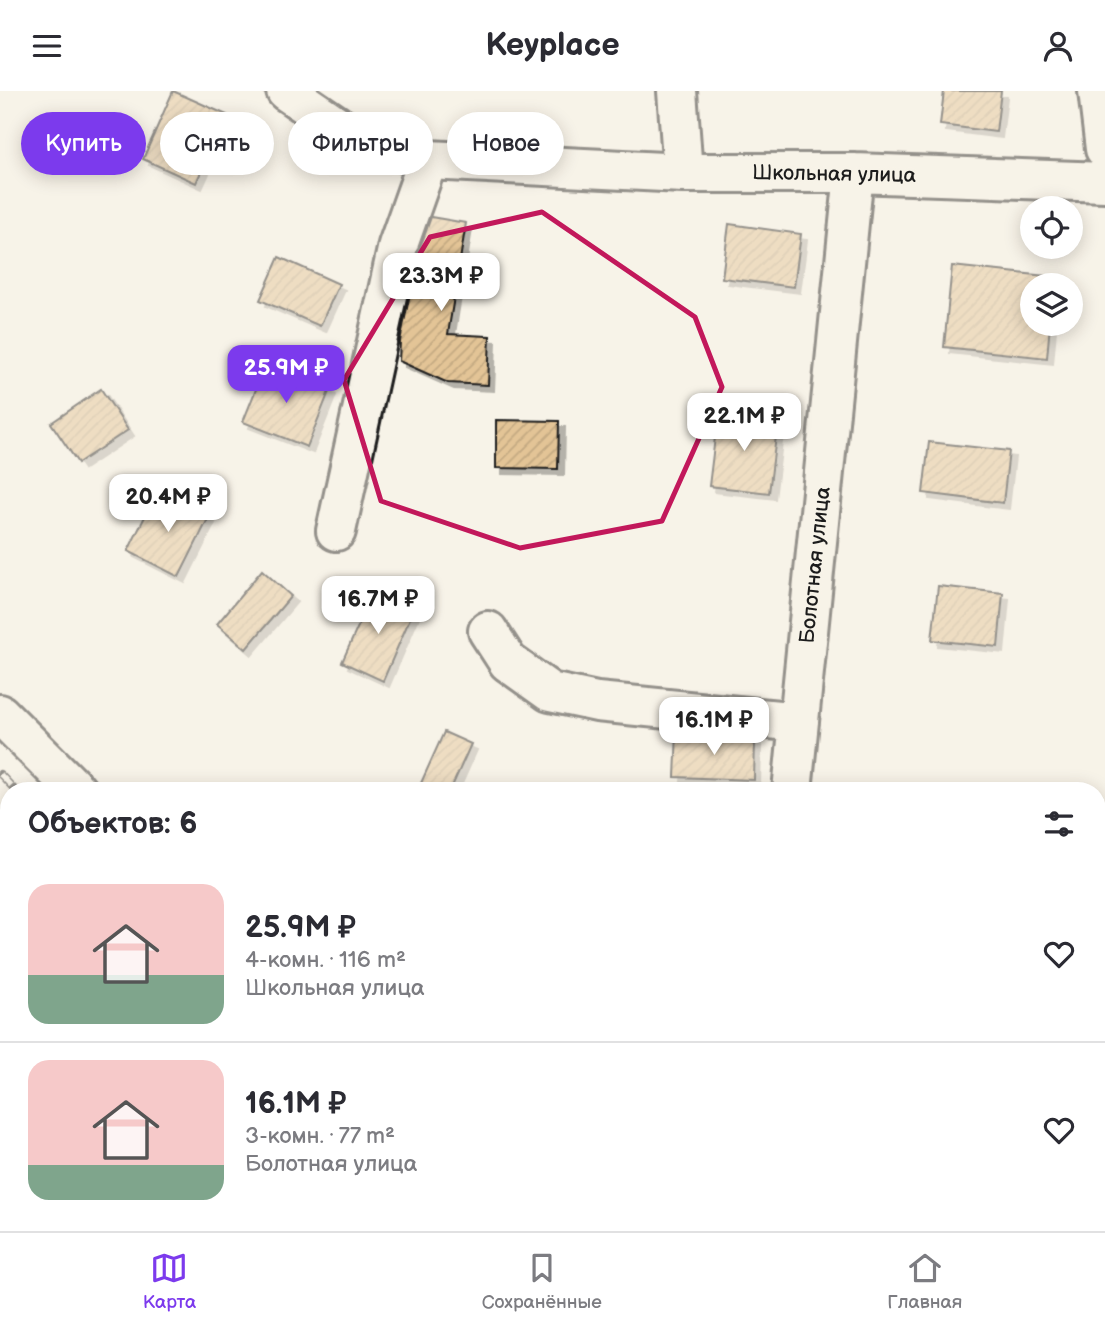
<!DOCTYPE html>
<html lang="ru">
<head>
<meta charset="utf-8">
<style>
  :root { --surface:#fff; --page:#f2f2f3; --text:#2b2b33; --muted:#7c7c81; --line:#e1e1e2; --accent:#7c3aed }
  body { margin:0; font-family:"Balsamiq Sans",sans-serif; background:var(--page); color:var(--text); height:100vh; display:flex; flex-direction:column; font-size:26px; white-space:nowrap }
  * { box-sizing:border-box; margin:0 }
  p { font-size:23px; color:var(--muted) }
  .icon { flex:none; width:38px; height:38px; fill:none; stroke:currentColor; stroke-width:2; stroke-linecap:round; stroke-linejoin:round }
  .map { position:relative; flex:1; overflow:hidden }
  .sheet { position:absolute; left:0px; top:691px; width:1106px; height:450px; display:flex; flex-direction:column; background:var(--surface); border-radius:28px 28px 0 0; box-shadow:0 4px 18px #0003 }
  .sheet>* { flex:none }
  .guide { position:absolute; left:21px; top:21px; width:700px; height:63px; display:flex; gap:14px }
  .tools { position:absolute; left:1020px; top:105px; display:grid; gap:14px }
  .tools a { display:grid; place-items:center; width:63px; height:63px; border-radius:50%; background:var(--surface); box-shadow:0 4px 18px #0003; font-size:35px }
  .price { position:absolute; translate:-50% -60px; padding:0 16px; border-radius:14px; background:#fff; color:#222; font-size:23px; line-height:46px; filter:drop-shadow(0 2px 4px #0008) }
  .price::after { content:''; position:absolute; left:50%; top:42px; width:21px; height:16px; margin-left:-10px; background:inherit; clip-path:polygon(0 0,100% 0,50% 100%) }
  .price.on { background:var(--accent); color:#fff }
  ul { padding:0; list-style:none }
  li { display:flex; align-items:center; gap:21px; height:175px; padding:0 28px }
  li+li { border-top:2px solid var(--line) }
  li span { display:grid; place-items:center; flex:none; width:196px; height:140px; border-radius:21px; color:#555 }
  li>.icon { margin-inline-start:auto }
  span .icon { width:84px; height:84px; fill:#fffc; stroke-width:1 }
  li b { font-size:30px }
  h2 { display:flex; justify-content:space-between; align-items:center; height:84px; padding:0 28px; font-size:30px }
  .pill { padding:0 24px; border-radius:32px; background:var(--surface); box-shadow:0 4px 18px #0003; font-size:24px; line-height:63px }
  .pill.on { background:var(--accent); color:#fff }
  header { display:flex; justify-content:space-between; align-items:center; height:91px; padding:0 28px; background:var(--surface); font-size:32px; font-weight:600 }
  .menu { display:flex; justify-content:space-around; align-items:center; height:98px; border-top:2px solid var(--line); background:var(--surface); font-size:19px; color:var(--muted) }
  .menu a { display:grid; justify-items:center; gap:4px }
  .menu .on { color:var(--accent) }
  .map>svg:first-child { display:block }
  .grass { fill:#c8da8f; stroke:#727b56; stroke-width:2 }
  .forest { fill:url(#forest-firs); stroke:#727b56; stroke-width:2 }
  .building { fill:url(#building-hatch); stroke:#1c1c1c; stroke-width:2; filter:url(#shadow) }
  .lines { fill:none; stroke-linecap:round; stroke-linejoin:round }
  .minor-casing { stroke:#1c1c1c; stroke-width:44 }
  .major-casing { stroke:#1c1c1c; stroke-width:44 }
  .minor { stroke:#f7f3e8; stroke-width:38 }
  .major { stroke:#f7f3e8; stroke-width:38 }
  .rail-casing { stroke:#1c1c1c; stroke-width:8 }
  .rail { stroke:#f7f3e8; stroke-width:5; stroke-dasharray:16; stroke-linecap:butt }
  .marked { fill:none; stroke:#c2185b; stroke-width:5; stroke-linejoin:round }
  .labels { text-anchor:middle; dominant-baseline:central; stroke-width:6; stroke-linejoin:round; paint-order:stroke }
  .street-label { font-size:21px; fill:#1c1c1c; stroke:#f7f3e8 }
</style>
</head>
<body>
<header><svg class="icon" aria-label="menu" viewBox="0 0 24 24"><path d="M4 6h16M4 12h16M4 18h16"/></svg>Keyplace<svg class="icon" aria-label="person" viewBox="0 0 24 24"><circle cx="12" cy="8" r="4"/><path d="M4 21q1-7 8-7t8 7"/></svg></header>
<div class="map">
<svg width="1105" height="1140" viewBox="0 0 1105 1140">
  <defs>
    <pattern id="forest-firs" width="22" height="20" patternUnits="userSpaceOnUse" patternTransform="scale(1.75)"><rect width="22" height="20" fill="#c8da8f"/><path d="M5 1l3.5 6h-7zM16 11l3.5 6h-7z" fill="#abba7b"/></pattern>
    <pattern id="building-hatch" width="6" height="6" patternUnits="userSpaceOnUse" patternTransform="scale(1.75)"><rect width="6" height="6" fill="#e3c496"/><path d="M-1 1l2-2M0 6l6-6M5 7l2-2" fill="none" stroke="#c2a881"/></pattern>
    <filter id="shadow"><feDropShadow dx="6" dy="6" stdDeviation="0" flood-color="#0004"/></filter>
  </defs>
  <rect width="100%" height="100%" fill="#f7f3e8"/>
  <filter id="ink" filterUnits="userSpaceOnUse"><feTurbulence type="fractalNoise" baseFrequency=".0143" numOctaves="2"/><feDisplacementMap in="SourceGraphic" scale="14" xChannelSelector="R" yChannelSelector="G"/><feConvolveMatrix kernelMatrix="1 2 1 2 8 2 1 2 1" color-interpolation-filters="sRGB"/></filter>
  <g filter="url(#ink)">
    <path class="grass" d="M0,718L9,726V811L0,804Z"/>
    <path class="forest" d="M352,1132H446L458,1140H363Z"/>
    <path class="building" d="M173,0L227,24L196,92L143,68Z
      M944,0H1001L996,41L940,34Z
      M431,126L466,132L448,243L490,245L488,294L448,292L399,270L400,250L419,160Z
      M729,133L801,143L794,196L722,187Z
      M279,166L339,193L320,235L260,209Z
      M952,175L1055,186L1054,194H1032V233H1050L1047,267L944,256Z
      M266,273L330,298L307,356L243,331Z
      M101,298L128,339L78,372L51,332Z
      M718,322L778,329L769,402L709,395Z
      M496,329L559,330L558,378L496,377Z
      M929,351L1009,360L1003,412L923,402Z
      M157,401L209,426L179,486L128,460Z
      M262,479L291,505L246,558L217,533Z
      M938,495L1003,502L998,556L932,549Z
      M374,500L414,518L383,590L342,571Z
      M444,641L471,653L450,700H438L421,692Z
      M677,641L755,649L754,689L675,686Z"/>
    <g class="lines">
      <defs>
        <path id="minor" d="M286,0L349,43L428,69L683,82H854L1105,91
          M677,0L683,82
          M1098,0L1105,58
          M336,440L398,154L428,69
          M488,540L508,571L550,601L597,611L799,631
          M0,623L77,700
          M792,700L854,82
          M1097,791L1105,785
          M642,1132L655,1140
          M736,1140L737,1132
          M991,1140V1132"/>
        <path id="major" d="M0,900L9,907
          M279,1132L289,1140"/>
      </defs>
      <use href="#minor" class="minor-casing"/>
      <use href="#major" class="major-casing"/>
      <use href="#minor" class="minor"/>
      <use href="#major" class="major"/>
      <defs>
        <path id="rail" d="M0,683L16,700
          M545,1132L556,1140"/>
      </defs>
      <use href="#rail" class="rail-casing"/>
      <use href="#rail" class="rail"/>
    </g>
  </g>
  <path d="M0 0H1105V1140H0ZM542,121L695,226L722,296L662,430L520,457L381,410L344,289L430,146Z" fill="#f7f3e8" fill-opacity=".55" fill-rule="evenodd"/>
  <path class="marked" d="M542,121L695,226L722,296L662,430L520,457L381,410L344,289L430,146Z"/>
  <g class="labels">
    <g class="street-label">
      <text transform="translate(834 83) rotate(1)">Школьная улица</text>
      <text transform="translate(815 474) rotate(-84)">Болотная улица</text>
    </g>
  </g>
</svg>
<div class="tools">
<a><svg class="icon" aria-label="locate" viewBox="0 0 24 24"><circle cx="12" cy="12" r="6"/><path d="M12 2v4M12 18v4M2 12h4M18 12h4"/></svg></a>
<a><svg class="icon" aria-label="layers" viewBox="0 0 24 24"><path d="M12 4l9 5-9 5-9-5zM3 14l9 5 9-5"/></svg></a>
</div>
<b class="price" style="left:441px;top:222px">23.3M ₽</b>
<b class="price on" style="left:286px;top:314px">25.9M ₽</b>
<b class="price" style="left:744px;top:362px">22.1M ₽</b>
<b class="price" style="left:168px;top:443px">20.4M ₽</b>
<b class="price" style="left:378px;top:545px">16.7M ₽</b>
<b class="price" style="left:714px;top:666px">16.1M ₽</b>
<div class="guide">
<a class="pill on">Купить</a>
<a class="pill">Снять</a>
<a class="pill">Фильтры</a>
<a class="pill">Новое</a>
</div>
<section class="sheet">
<h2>Объектов: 6<svg class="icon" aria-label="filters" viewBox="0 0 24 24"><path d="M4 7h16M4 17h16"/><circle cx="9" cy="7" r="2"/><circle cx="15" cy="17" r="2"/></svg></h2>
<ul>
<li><span style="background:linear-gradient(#f6c9c9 65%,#7fa58c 0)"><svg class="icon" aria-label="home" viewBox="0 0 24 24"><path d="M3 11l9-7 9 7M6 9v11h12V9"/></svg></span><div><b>25.9M ₽</b><p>4-комн. · 116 m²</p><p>Школьная улица</p></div><svg class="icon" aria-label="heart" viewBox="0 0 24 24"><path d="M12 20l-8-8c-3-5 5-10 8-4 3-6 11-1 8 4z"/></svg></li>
<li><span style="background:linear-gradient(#f6c9c9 75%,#7fa58c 0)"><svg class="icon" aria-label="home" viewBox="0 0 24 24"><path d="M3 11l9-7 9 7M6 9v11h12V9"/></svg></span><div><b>16.1M ₽</b><p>3-комн. · 77 m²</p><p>Болотная улица</p></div><svg class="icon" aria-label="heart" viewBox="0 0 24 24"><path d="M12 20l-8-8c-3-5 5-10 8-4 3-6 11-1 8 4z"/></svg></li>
</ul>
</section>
</div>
<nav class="menu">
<a class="on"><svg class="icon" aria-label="map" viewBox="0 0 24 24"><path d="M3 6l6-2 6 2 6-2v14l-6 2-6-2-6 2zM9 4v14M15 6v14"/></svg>Карта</a>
<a><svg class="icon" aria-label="saved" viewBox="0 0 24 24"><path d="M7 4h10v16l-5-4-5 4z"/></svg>Сохранённые</a>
<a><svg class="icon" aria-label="home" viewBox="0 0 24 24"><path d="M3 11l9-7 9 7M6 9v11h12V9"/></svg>Главная</a>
</nav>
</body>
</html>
